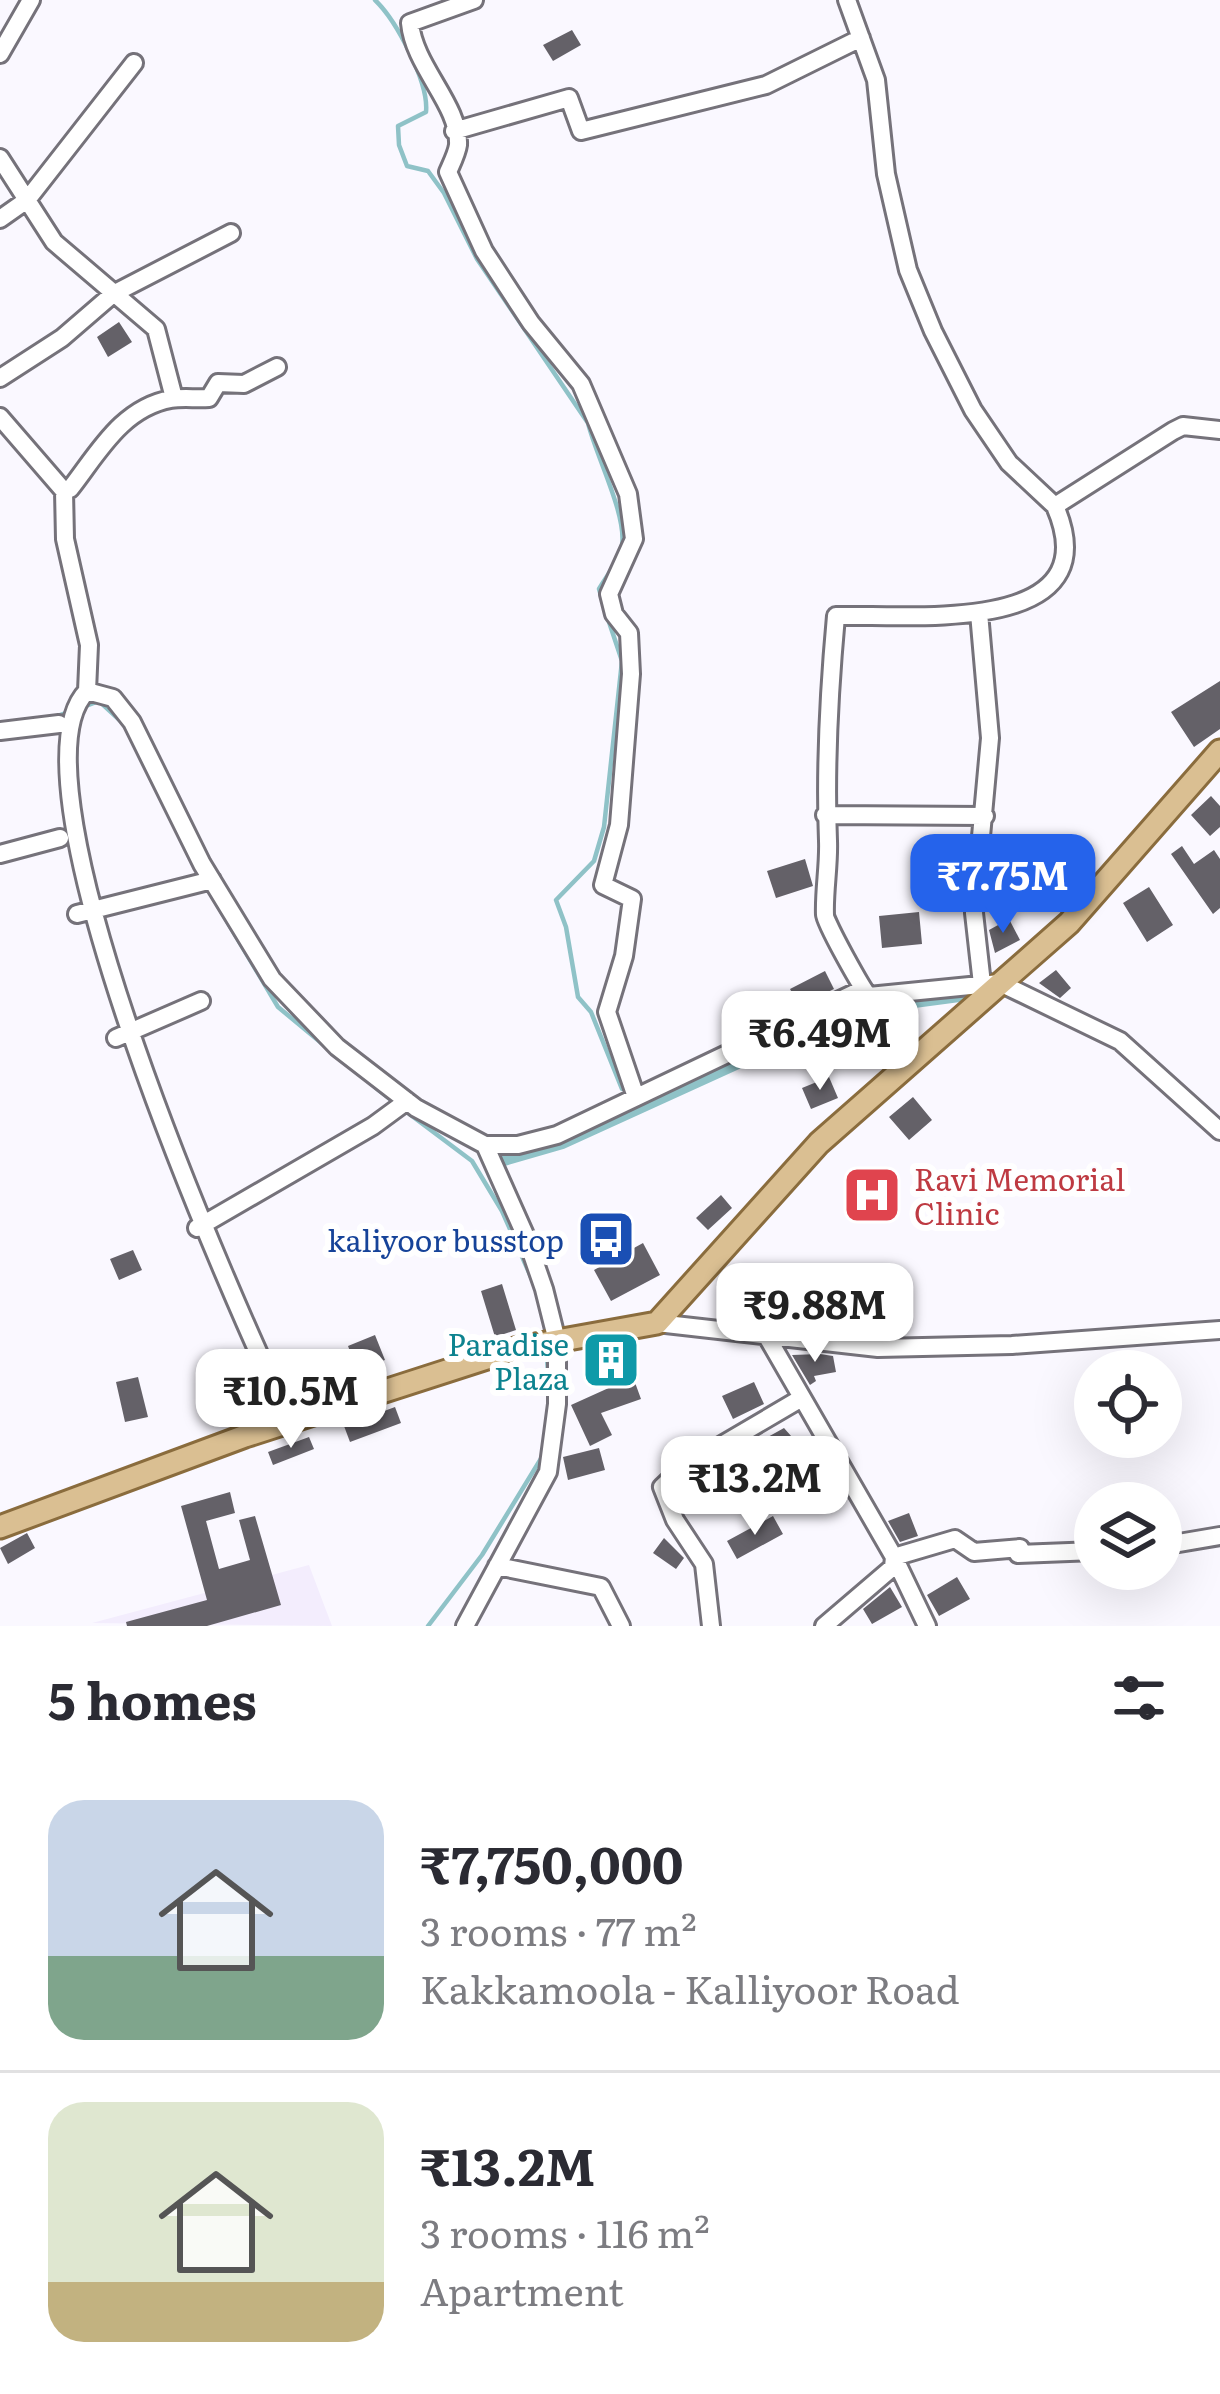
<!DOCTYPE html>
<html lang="en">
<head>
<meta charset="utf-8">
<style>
  :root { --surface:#fff; --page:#f7f7f7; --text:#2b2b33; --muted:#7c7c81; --line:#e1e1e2; --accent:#2563eb }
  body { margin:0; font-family:Literata,serif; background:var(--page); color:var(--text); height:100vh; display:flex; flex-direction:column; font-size:45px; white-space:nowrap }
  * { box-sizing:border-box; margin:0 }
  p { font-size:39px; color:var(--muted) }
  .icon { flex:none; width:66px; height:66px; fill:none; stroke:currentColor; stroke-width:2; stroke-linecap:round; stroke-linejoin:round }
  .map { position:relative; height:1626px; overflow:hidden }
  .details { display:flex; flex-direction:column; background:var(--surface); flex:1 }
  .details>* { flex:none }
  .tools { position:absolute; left:1074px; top:1350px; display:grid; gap:24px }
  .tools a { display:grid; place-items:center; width:108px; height:108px; border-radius:50%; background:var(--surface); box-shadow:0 12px 48px #0002; font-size:60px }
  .price { position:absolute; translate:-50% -102px; padding:0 27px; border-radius:24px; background:#fff; color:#222; font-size:39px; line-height:78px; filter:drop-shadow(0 3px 6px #0008) }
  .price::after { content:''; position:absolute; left:50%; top:72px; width:36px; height:27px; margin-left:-18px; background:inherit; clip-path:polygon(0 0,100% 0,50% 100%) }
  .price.selected { background:var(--accent); color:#fff }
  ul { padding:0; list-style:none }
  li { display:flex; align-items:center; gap:36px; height:300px; padding:0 48px }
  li+li { border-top:3px solid var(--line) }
  li span { display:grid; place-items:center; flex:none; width:336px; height:240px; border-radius:36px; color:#555 }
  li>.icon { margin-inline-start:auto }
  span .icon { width:144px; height:144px; fill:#fffc; stroke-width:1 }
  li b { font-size:51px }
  h2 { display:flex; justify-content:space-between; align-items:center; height:144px; padding:0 48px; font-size:51px }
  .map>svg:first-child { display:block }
  .built { fill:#f3edfd }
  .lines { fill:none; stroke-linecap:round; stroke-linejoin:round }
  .stream { stroke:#8fc2c7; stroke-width:4.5 }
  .canal { stroke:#8fc2c7; stroke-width:16 }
  .building { fill:#646168 }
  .minor-casing { stroke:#75727a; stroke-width:22 }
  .major-casing { stroke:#8a6c3d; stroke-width:27 }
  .minor { stroke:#fff; stroke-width:16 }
  .major { stroke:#dabf92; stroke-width:21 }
  .labels { text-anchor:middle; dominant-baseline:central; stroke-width:12; stroke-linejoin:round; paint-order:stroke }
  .health-label { font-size:30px; fill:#be3a42; stroke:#fff; text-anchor:start }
  .transit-label { font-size:30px; fill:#164399; stroke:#fff; text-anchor:end }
  .culture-label { font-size:30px; fill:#0d838f; stroke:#fff; text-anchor:end }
</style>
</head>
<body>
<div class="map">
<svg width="1220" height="1626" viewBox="0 0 1220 1626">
  <rect width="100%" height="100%" fill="#faf8ff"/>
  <path class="built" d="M309,1565L332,1626L92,1623Z"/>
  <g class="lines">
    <path class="stream" d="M375,0C397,21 429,83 426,112L398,126L399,145L407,166L428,171L444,193L477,259L588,423C596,456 627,515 622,546C620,559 606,577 599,589L601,596
      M608,619L622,661L604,827L594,861L556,900L566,927L578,997L591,1012L622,1089
      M86,706L99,701L125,725
      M52,718L75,710
      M193,864L278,1007L325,1046
      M376,1088L395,1103
      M404,1110L472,1161L502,1211L534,1284
      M630,1110L631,1111
      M547,1357L549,1388
      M428,1626L482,1555L542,1457"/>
    <path class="canal" d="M500,1159L562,1141L854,1008L959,994"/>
  </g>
  <path class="building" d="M572,30L581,45L553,61L543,45Z
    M119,322L132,342L108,357L97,337Z
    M1220,681V729L1194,747L1171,712Z
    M1211,796L1220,806V827L1210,836L1191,815Z
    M1182,846L1194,864L1214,850L1220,859V908L1213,914L1171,854Z
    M805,859L813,886L776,898L767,871Z
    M1149,887L1173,925L1147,942L1123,903Z
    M919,912L922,944L882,948L879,916Z
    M1009,919L1020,940L995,953L989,930Z
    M1056,970L1071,988L1060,998L1039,983Z
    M825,971L834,989L799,1006L790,989Z
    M829,1077L838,1098L811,1109L802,1088Z
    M913,1097L932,1120L909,1140L889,1117Z
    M721,1195L732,1208L708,1230L696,1218Z
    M643,1243L660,1275L611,1301L594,1270Z
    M133,1250L142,1270L119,1280L110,1259Z
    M502,1284L516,1330L495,1337L481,1291Z
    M817,1288L842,1291L837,1328L813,1325Z
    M375,1335L385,1360L357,1370L348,1346Z
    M632,1347L635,1365L590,1374L586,1356Z
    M820,1354L833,1356L836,1372L814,1376L816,1381L810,1385L792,1355Z
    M138,1377L148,1417L125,1422L116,1382Z
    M633,1377L641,1399L601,1413L612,1435L590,1446L571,1405Z
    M754,1382L764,1404L733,1419L722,1396Z
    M395,1407L401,1423L350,1442L344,1426Z
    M784,1428L799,1445L794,1448L797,1455L761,1475L746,1449Z
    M309,1437L314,1449L273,1465L268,1452Z
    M599,1448L605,1470L568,1480L563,1457Z
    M230,1492L235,1513L206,1521L219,1569L250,1560L239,1520L255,1516L281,1605L207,1626H127L126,1622L207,1600L181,1506Z
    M909,1513L918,1536L900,1542L888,1521Z
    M773,1516L783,1534L737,1559L727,1541Z
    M27,1533L35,1548L8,1564L0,1548Z
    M664,1538L684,1558L676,1569L653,1553Z
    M957,1577L970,1599L939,1616L927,1595Z
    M890,1587L902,1607L872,1624L863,1609Z"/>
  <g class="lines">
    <defs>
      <path id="minor" d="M474,0L410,23C414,67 460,105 458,145C457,153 451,165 448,172L484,251L531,323L581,384L628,494L634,539L609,594L614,614L629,633L631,674L619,825L603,885L632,899L624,956L607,1012L636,1097
        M847,0L876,80L886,174L908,270L933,331L973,410L1009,463L1055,506
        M0,54L31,0
        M454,131L569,98L581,131L766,85L861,38
        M0,158L54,242L156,329L174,398
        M0,219L27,200L134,63
        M0,378L62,338L113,294L231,233
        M0,417L64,491L70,489C97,455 121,408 171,399C182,397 197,399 209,398L218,383L244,384L277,367
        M1220,430L1183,426L1173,431L1055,506C1112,637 910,614 836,616C829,692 825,765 828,841C829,865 824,891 825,915C825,922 863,991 869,996L1000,983L1120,1041L1220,1131
        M64,491L65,539L89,645L87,691
        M979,613L990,738L974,913L982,984
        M0,731L59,724
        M825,815L985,816
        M0,854L60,838
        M77,914L212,880
        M116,1038L201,1001
        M197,1228L373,1126L407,1101
        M657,1323L878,1348L1012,1345L1220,1330
        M766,1335L894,1557L893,1567L824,1626
        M290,1421C236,1309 0,778 87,691L113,698L132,722L202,864L272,979L337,1047L416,1108L485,1145H518L557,1135L861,990
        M1161,1546L1220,1536
        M497,1566L601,1587L621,1626
        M465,1626L548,1472L557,1404V1341L544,1289L526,1237L485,1145
        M711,1626L704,1564L675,1520L662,1487L681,1469L800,1399
        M927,1626L894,1557L955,1539L974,1552L1020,1548L1018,1554L1095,1551"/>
      <path id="major" d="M0,1527L245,1436L518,1348L657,1323L819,1143L1069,923L1220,751"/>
    </defs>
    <use href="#minor" class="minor-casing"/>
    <use href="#major" class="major-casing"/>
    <use href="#minor" class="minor"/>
    <use href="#major" class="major"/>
  </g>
  <defs>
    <symbol id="hospital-square" viewBox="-11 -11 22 22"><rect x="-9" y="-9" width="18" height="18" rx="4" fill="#e0444e" stroke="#fff"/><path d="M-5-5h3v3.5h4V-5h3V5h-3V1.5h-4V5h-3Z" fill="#fff"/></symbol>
    <symbol id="bus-square" viewBox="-11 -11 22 22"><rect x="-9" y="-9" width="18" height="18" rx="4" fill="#1a4fb4" stroke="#fff"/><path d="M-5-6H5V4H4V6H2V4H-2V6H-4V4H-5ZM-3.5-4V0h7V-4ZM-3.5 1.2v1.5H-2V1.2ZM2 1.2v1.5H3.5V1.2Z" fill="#fff"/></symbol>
    <symbol id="building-square" viewBox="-11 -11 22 22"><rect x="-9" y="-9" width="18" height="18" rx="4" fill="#0f9aa8" stroke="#fff"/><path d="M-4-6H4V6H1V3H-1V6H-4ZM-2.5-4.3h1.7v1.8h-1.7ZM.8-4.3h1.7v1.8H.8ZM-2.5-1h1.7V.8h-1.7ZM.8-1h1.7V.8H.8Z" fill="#fff"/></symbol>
  </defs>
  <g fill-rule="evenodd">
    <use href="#hospital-square" x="839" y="1162" width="66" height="66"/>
    <use href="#bus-square" x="573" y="1206" width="66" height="66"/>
    <use href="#building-square" x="578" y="1327" width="66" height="66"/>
  </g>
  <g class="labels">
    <g class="health-label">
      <text x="914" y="1178">Ravi Memorial<tspan x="914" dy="34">Clinic</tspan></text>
    </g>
    <g class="transit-label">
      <text x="564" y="1239">kaliyoor busstop</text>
    </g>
    <g class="culture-label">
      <text x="569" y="1343">Paradise<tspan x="569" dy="34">Plaza</tspan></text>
    </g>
  </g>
</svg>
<div class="tools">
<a><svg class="icon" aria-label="locate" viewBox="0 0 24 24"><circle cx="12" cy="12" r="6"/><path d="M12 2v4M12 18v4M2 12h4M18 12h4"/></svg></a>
<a><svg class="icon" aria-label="layers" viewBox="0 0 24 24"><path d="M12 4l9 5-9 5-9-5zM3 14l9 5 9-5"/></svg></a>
</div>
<b class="price selected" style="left:1003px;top:936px">₹7.75M</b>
<b class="price" style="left:820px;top:1093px">₹6.49M</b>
<b class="price" style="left:815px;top:1365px">₹9.88M</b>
<b class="price" style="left:291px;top:1451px">₹10.5M</b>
<b class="price" style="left:755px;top:1538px">₹13.2M</b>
</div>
<section class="details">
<h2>5 homes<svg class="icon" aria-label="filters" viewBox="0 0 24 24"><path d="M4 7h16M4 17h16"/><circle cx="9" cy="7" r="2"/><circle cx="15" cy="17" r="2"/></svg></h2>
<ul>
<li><span style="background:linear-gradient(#c9d6e8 65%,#7fa58c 0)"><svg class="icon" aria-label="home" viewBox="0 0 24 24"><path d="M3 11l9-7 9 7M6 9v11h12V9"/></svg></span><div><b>₹7,750,000</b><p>3 rooms · 77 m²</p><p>Kakkamoola - Kalliyoor Road</p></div></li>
<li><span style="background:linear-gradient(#dfe7d0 75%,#c2b280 0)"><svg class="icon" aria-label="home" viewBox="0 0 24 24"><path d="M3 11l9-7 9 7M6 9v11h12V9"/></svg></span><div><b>₹13.2M</b><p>3 rooms · 116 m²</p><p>Apartment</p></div></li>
</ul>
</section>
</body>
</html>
